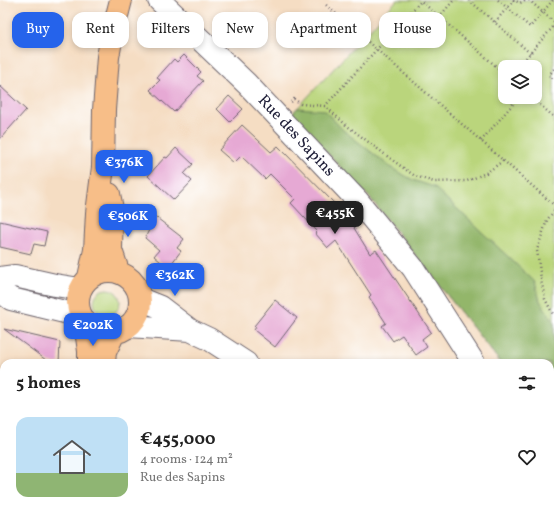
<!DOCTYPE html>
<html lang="en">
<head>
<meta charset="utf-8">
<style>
  :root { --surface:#fff; --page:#f2f2f2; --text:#222; --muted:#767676; --accent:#2563eb }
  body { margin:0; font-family:Vollkorn,serif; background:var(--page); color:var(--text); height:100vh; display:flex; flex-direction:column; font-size:15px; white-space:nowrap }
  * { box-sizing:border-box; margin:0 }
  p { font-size:13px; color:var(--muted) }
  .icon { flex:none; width:22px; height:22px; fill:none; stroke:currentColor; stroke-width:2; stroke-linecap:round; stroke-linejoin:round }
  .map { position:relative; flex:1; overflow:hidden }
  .details { position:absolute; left:0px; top:359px; width:554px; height:156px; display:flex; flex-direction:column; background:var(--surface); border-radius:12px 12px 0 0; box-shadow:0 2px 6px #0003 }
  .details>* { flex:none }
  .top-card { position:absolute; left:12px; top:12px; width:530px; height:36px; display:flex; gap:8px }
  .controls { position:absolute; left:498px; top:60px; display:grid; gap:8px }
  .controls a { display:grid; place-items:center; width:44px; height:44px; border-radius:8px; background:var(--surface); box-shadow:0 2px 6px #0003; font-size:20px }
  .price { position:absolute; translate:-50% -34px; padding:0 9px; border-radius:8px; background:var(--accent); color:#fff; font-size:13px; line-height:26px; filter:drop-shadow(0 1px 2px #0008) }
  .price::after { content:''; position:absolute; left:50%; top:24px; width:12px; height:9px; margin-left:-6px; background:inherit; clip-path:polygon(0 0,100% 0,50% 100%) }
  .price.selected { background:#222; color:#fff }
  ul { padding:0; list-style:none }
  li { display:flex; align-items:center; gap:12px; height:100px; padding:0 16px }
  li span { display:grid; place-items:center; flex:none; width:112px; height:80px; border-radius:12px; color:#555 }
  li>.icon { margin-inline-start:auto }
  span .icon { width:48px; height:48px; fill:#fffc; stroke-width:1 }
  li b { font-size:17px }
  h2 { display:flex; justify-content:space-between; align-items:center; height:48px; padding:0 16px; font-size:17px }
  .chip { padding:0 14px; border-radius:12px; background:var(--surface); box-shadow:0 2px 6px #0003; font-size:14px; line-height:36px }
  .chip.selected { background:var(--accent); color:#fff }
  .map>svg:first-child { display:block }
  .green { fill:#bad57b; stroke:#6e7c5b; fill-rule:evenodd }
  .forest { fill:#93b66b; stroke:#5a6c53 }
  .building { fill:#e6a9d4 }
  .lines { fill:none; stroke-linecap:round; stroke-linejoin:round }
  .minor-casing { stroke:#6c636b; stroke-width:24 }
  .major-casing { stroke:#6c636b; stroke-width:24 }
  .path { stroke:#6c636b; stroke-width:2.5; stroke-dasharray:1 3; stroke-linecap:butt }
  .minor { stroke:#fff; stroke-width:22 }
  .major { stroke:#f7be88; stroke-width:22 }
  .labels { text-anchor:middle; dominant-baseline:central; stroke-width:3.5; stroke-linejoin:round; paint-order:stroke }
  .street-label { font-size:16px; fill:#22223b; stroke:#fff }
</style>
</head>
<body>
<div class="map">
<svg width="554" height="515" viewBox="0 0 554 515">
  <rect width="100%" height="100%" fill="#fff"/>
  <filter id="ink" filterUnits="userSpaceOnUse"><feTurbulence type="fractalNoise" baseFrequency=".025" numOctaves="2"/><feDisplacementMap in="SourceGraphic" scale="8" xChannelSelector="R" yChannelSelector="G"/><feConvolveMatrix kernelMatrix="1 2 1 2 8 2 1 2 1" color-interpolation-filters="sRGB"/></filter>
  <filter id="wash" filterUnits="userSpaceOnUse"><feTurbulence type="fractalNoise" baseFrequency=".012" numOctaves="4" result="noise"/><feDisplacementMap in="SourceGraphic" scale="16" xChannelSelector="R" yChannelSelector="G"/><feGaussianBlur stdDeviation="0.9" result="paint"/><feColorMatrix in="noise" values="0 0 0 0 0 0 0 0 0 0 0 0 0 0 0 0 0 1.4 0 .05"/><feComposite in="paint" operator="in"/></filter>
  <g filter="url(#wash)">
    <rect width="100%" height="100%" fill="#f5ddc3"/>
    <path class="green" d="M397,0H554V404L550,363H501L371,199L291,115ZM505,67H535V97H505Z
      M94 302a13 13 0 1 1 26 0a13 13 0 1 1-26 0Z"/>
    <path class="forest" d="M297,108L324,110L343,130L393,169L413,180L434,187L535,282L540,301L554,322V423L550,418V363H501L371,199L291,115Z"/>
    <g id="blocks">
      <path class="building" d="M184,55L201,72L197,76L203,81L174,112L150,90L160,80L157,78L165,69L174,59L177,62Z
        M0,86L26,110L0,139Z
        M229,96L243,109L230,122L217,109Z
        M242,125L271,152L278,146L335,204L355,227L354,228L370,254L376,250L431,332L422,339L427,347L416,355L402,335L393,341L382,326L386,323L369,297L371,295L336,241L328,248L315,233L317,231L291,203L295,199L270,174L265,179L241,156L234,163L219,150Z
        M176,148L193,164L184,174L192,181L174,200L148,176L165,157L167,158Z
        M153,215L184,239L177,248L181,251L168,268L154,256L159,250L145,238L149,230L144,227Z
        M0,221L47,232L44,246L34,244L31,254L0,247Z
        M275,300L297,318L275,347L254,330L256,327L254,326Z
        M4,329L60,342L59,363H50Z"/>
    </g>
  </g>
  <g filter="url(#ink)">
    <use href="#blocks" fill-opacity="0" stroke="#6c636b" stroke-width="1"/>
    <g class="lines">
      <defs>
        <path id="minor" d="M159,0L247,84L357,200L413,268L474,363
          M0,278L15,276L55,285L80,289
          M0,291L11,299L81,316
          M140,299L160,307L190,330L209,339L246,363
          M128,326L190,330
          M550,447L554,452
          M426,511L431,515"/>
        <path id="major" d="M109,194L112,209L111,250L118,271
          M78 302a31 31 0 1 1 62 0a31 31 0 1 1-62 0Z
          M89,277L95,250L97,213L103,167L104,110L108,57L112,35L121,0
          M85,323L89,351V363
          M104,363L105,352L114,333
          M80,515V511
          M97,515V511"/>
      </defs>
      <use href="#minor" class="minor-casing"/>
      <use href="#major" class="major-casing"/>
      <path class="path" d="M469,0L530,53
        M498,0L530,27L553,0
        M513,0L520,3L527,0
        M529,0L554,22
        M326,5L554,205
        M439,17L454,0
        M495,22L514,0
        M518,67L554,26
        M554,69L549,75L554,80
        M531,97L554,117
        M291,102L294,99L301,104L325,106
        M481,141L519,97
        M503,161L486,173L467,181L434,182L415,176L395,162L346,125L325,106L421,1L505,74
        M554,211L547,220L537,250L541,279L545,299L554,316
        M550,414H554"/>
      <use href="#minor" class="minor"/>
      <use href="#major" class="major"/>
    </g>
  </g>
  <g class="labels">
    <g class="street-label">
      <text transform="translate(296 136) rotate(47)">Rue des Sapins</text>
    </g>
  </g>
</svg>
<div class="controls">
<a><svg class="icon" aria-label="layers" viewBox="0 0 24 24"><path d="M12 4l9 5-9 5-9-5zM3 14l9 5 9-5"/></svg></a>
</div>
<b class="price" style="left:124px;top:184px">€376K</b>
<b class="price selected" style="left:335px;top:235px">€455K</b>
<b class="price" style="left:128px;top:238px">€506K</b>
<b class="price" style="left:175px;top:297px">€362K</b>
<b class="price" style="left:93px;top:347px">€202K</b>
<div class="top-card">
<a class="chip selected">Buy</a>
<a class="chip">Rent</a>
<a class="chip">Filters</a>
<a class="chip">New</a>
<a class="chip">Apartment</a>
<a class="chip">House</a>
</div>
<section class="details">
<h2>5 homes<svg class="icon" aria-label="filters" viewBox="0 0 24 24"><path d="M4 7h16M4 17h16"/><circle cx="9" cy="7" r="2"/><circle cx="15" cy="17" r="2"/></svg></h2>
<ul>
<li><span style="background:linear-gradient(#bfe0f5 70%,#8fb573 0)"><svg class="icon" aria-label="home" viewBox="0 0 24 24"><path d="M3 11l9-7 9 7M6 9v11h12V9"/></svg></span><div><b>€455,000</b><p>4 rooms · 124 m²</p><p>Rue des Sapins</p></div><svg class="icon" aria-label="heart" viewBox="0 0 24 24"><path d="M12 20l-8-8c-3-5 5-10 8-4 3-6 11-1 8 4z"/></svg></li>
</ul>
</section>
</div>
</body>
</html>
